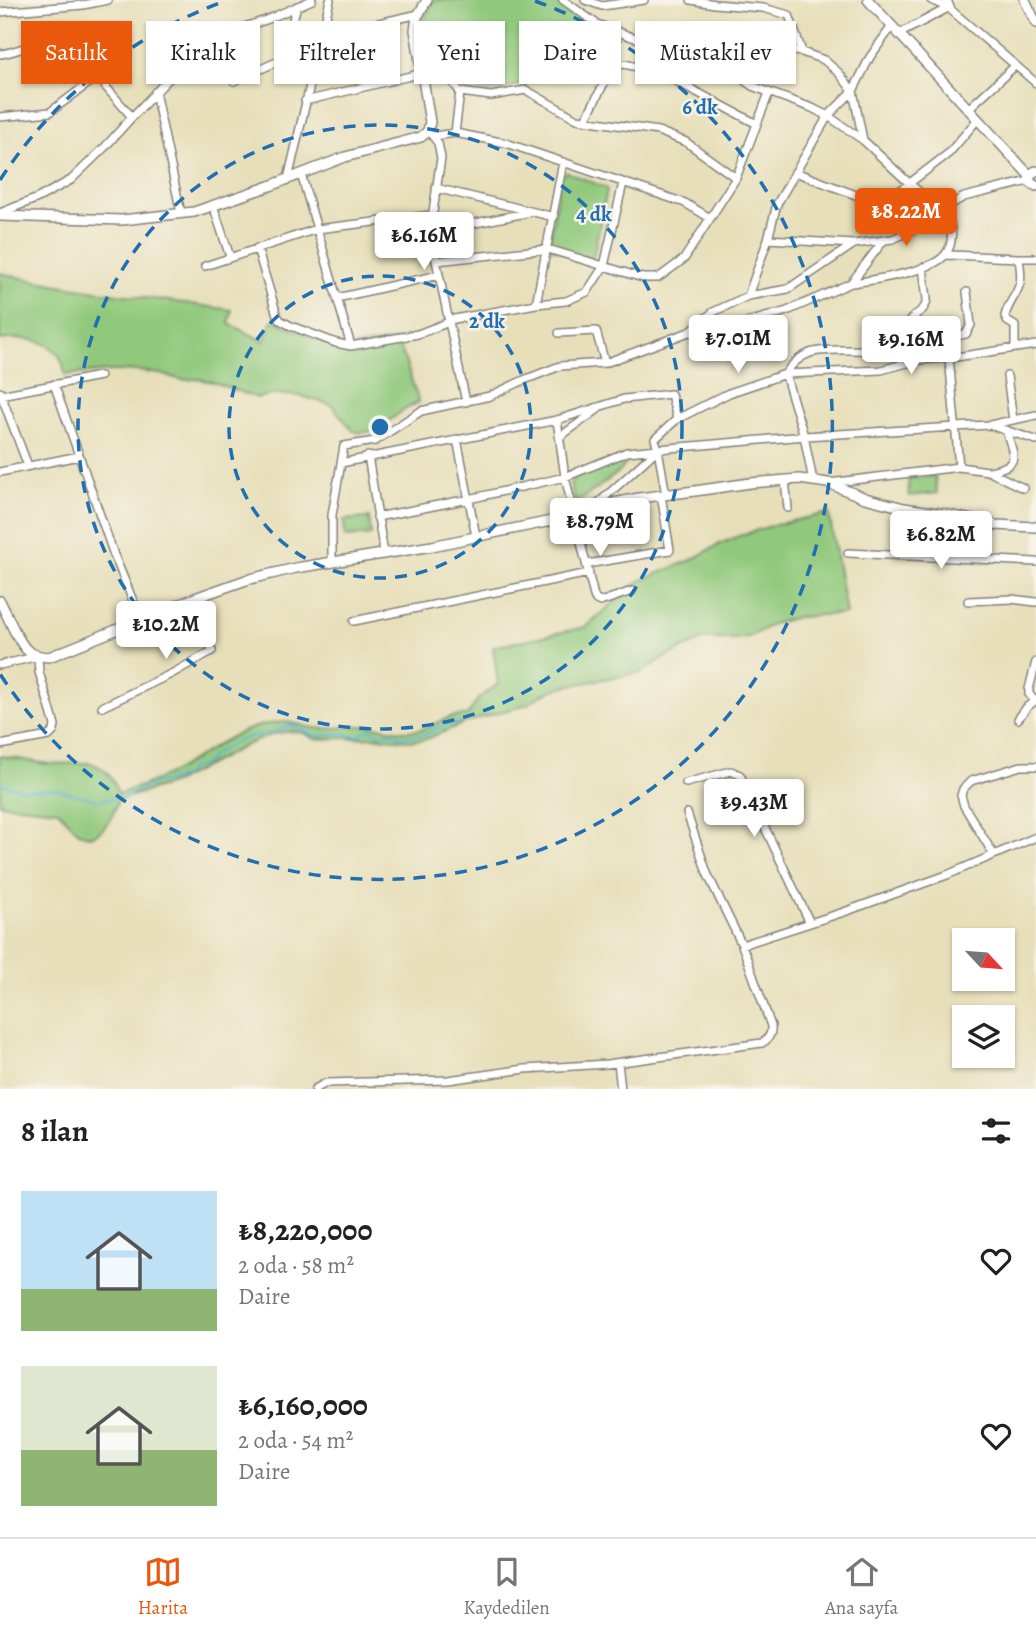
<!DOCTYPE html>
<html lang="tr">
<head>
<meta charset="utf-8">
<style>
  :root { --surface:#fff; --page:#f2f2f2; --text:#222; --muted:#767676; --line:#e0e0e0; --accent:#ea580c }
  body { margin:0; font-family:Alegreya,serif; background:var(--page); color:var(--text); height:100vh; display:flex; flex-direction:column; font-size:26px; white-space:nowrap }
  * { box-sizing:border-box; margin:0 }
  p { font-size:23px; color:var(--muted) }
  .icon { flex:none; width:38px; height:38px; fill:none; stroke:currentColor; stroke-width:2; stroke-linecap:round; stroke-linejoin:round }
  .map { position:relative; height:1089px; overflow:hidden }
  .sheet { display:flex; flex-direction:column; background:var(--surface); flex:1 }
  .sheet>* { flex:none }
  .guide { position:absolute; left:21px; top:21px; width:994px; height:63px; display:flex; gap:14px }
  .needle { width:46px; rotate:116deg }
  .tools { position:absolute; left:952px; top:928px; display:grid; gap:14px }
  .tools a { display:grid; place-items:center; width:63px; height:63px; border-radius:0px; background:var(--surface); box-shadow:0 2px 5px #0004; font-size:35px }
  .price { position:absolute; translate:-50% -60px; padding:0 16px; border-radius:7px; background:#fff; color:#222; font-size:23px; line-height:46px; filter:drop-shadow(0 2px 4px #0008) }
  .price::after { content:''; position:absolute; left:50%; top:42px; width:21px; height:16px; margin-left:-10px; background:inherit; clip-path:polygon(0 0,100% 0,50% 100%) }
  .price.on { background:var(--accent); color:#fff }
  ul { padding:0; list-style:none }
  li { display:flex; align-items:center; gap:21px; height:175px; padding:0 21px }
  li span { display:grid; place-items:center; flex:none; width:196px; height:140px; border-radius:0px; color:#555 }
  li>.icon { margin-inline-start:auto }
  span .icon { width:84px; height:84px; fill:#fffc; stroke-width:1 }
  li b { font-size:30px }
  h2 { display:flex; justify-content:space-between; align-items:center; height:84px; padding:0 21px; font-size:30px }
  .chip { padding:0 24px; border-radius:0px; background:var(--surface); box-shadow:0 2px 5px #0004; font-size:24px; line-height:63px }
  .chip.on { background:var(--accent); color:#fff }
  .menu { display:flex; justify-content:space-around; align-items:center; height:98px; border-top:2px solid var(--line); background:var(--surface); font-size:19px; color:var(--muted) }
  .menu a { display:grid; justify-items:center; gap:4px }
  .menu .on { color:var(--accent) }
  .map>svg:first-child { display:block }
  .green { fill:#91c97c; stroke:#5a765c; stroke-width:2 }
  .lines { fill:none; stroke-linecap:round; stroke-linejoin:round }
  .stream { stroke:#50adce; stroke-width:2 }
  .minor-casing { stroke:#84807a; stroke-width:10 }
  .tertiary-casing { stroke:#84807a; stroke-width:12 }
  .minor { stroke:#fff; stroke-width:7 }
  .tertiary { stroke:#fff; stroke-width:9 }
  .ring { fill:none; stroke:#1f6fb2; stroke-width:3.5; stroke-dasharray:12 9 }
  .centre { fill:#1f6fb2; stroke:#f7f3e8; stroke-width:3.5 }
  .ring-label { font-size:21px; text-anchor:middle; font-weight:bold; fill:#1f6fb2; stroke:#f7f3e8; stroke-width:5; stroke-linejoin:round; paint-order:stroke }
</style>
</head>
<body>
<div class="map">
<svg width="1036" height="1089" viewBox="0 0 1036 1089">
  <rect width="100%" height="100%" fill="#f7f3e8"/>
  <filter id="ink" filterUnits="userSpaceOnUse"><feTurbulence type="fractalNoise" baseFrequency=".0143" numOctaves="2"/><feDisplacementMap in="SourceGraphic" scale="14" xChannelSelector="R" yChannelSelector="G"/><feConvolveMatrix kernelMatrix="1 2 1 2 8 2 1 2 1" color-interpolation-filters="sRGB"/></filter>
  <filter id="wash" filterUnits="userSpaceOnUse"><feTurbulence type="fractalNoise" baseFrequency=".00686" numOctaves="4" result="noise"/><feDisplacementMap in="SourceGraphic" scale="28" xChannelSelector="R" yChannelSelector="G"/><feGaussianBlur stdDeviation="1.57" result="paint"/><feColorMatrix in="noise" values="0 0 0 0 0 0 0 0 0 0 0 0 0 0 0 0 0 1.4 0 .05"/><feComposite in="paint" operator="in"/></filter>
  <g filter="url(#wash)">
    <rect width="100%" height="100%" fill="#e7dfba"/>
    <path class="green" d="M433,0H557L587,23L579,71L489,92L460,87L419,29Z
      M567,172L606,188L607,190L592,262L549,247L560,176Z
      M0,273C76,291 155,298 232,310L229,324L264,341L272,320L335,347L360,346L398,340L419,402L404,410L374,431L360,433L353,431L332,405L301,396L275,394L257,398L213,382L198,379L182,380L160,374L138,371H111L65,375C62,340 29,336 0,340Z
      M628,457L630,458L619,472L578,502L575,501L570,483C581,469 612,463 628,457Z
      M935,476L937,493L909,496L908,479Z
      M829,513L846,614L818,615L794,618L772,624L761,631L749,637L735,639H704L666,657L642,672L561,687L541,695L528,704L464,723L427,739L411,741L379,737L315,739L304,733L292,731L273,734L248,744L174,783L118,800C114,815 99,846 79,832C71,826 65,817 58,810L0,804V756L48,764L90,763C106,768 114,778 118,794C138,787 159,780 177,770C208,752 236,728 273,723C289,720 300,726 315,728C333,730 351,725 369,726C383,727 397,732 411,731C434,730 443,713 467,716L479,698L498,684L493,647L585,627L639,581L689,561L722,543L739,536L774,525Z
      M369,518L371,535L345,537L344,520Z"/>
    <g class="lines">
      <path class="stream" d="M0,784L27,790L54,789L97,800L125,798L147,786L184,777L191,768L204,765L212,756L233,743L256,735L276,731L292,725L315,736L346,733L350,736H359L366,731L373,730L377,734L392,733L402,737L424,735L445,725L459,723"/>
    </g>
  </g>
  <g filter="url(#ink)">
    <g class="lines">
      <defs>
        <path id="minor" d="M563,0L597,24L632,37L704,52L752,86L812,108L828,116L863,140L910,184L941,210
          M585,0L602,6L644,0
          M691,0L715,4L763,8L789,15L802,52
          M931,0L951,9
          M947,0L951,10L1036,83
          M0,12L83,5L108,0
          M416,32L460,92L491,96L526,90L577,119L658,131L686,142L736,178
          M899,34L948,8
          M321,36L419,14
          M705,52H769L787,50L802,52L824,60L839,73L853,91L863,140
          M0,54C20,52 46,36 65,40L132,117
          M585,55L613,66L624,64L651,70L676,81L757,124
          M234,81L281,60L297,6
          M155,92L181,213
          M305,101L423,73
          M968,109L1015,66
          M0,117L50,112L97,77
          M585,120L613,66
          M455,133L460,92
          M431,134L438,143L441,158L430,232L466,402
          M434,136L455,133L506,143L685,203L710,218
          M795,172L877,203L885,202L949,153L978,119
          M301,174L351,346
          M288,179L330,0
          M436,188L554,217
          M213,205L230,257
          M0,213L38,198L71,180L105,147L132,117L197,49L222,34L266,20L312,0
          M430,232L526,213
          M768,239L854,244L893,239L929,222L941,210L964,197L1029,181
          M257,248L277,315L280,320L291,326L336,343L351,346L418,334L449,322
          M946,255C976,255 1006,259 1036,258
          M436,261L548,249L643,278H658L684,259L736,178L769,93
          M205,266L317,229L432,215
          M923,267L927,299L926,304L923,309L911,319L910,325C919,338 951,338 966,334L971,325L967,292
          M852,283C874,280 931,272 945,255C956,242 951,221 945,207
          M748,296L768,239L777,204L828,116L853,91L870,57L892,26
          M337,298L439,275
          M536,304L563,162
          M449,320L536,304L566,301L587,292L604,266L623,183
          M689,332L705,334L787,311L851,283L884,240
          M559,333L596,331L605,363
          M1015,348V326L1007,321L1005,316C1008,303 1017,295 1020,283C1022,275 1020,267 1019,259
          M949,357L959,467
          M785,374L881,370L918,360L956,357L1036,345
          M785,374C791,365 799,357 810,353C824,348 873,350 888,353C895,355 902,359 909,362
          M1007,376L1013,420
          M54,384L114,555L141,620
          M0,392L28,466
          M0,395L100,376
          M557,420L565,477L594,596L596,600L600,602L632,591
          M990,425L1036,415
          M561,436L597,410
          M457,439L476,536
          M368,456L384,554
          M341,463L557,420L624,399L671,394L677,419
          M989,471C1022,465 1014,457 1006,430
          M0,472L79,456
          M785,480L788,508
          M829,483L959,467L988,471L1023,488
          M666,495L658,449L655,439L677,419L729,393L785,374L804,436L813,481
          M594,507L658,449L805,436L989,425L1036,440
          M377,517L469,499L565,477L627,452L658,449
          M848,553L1036,562
          M332,563V515L344,446L375,441L421,411L490,396L524,380L560,366L605,363L689,332L713,312L748,296L788,289L854,244
          M587,564L670,550L661,495
          M968,601L1011,599L1036,602
          M354,621L589,573
          M0,665L39,656
          M1035,701L1029,694V689L1036,662
          M102,707L173,673L212,651L195,598
          M1018,719L1027,707L1036,700
          M0,745L49,736L54,731L55,725L39,672L38,657
          M686,783L731,771L740,775L810,923
          M994,855L964,806L961,795L963,789L971,781L1021,766H1036
          M742,945L844,912L947,875L1036,837
          M618,1063L621,1089
          M315,1089L326,1083L448,1080L525,1069L607,1064L762,1043C769,1039 772,1034 771,1026L742,945L707,873L687,813"/>
        <path id="tertiary" d="M868,0L1030,176
          M1025,0L1036,23
          M1036,171C1030,173 1028,178 1031,183L1036,186
          M0,216L122,220L194,212L270,186L345,157L421,137L428,131L430,122L415,30L417,17L427,0
          M0,601C5,611 10,622 15,632C24,649 28,656 49,657L195,598L246,580L296,568L432,546L551,521L594,507L639,498L695,491L750,483L799,479L828,483L865,498L904,508L945,514L995,525L1036,527"/>
      </defs>
      <use href="#minor" class="minor-casing"/>
      <use href="#tertiary" class="tertiary-casing"/>
      <use href="#minor" class="minor"/>
      <use href="#tertiary" class="tertiary"/>
    </g>
  </g>
  <g class="ring">
    <circle cx="380" cy="427" r="151"/>
    <circle cx="380" cy="427" r="302"/>
    <path d="M0 180A453 453 0 0 1 225 1M535 1A453 453 0 1 1 0 674"/>
  </g>
  <circle cx="380" cy="427" r="10" class="centre"/>
  <g class="ring-label">
    <text x="700" y="114">6 dk</text>
    <text x="594" y="221">4 dk</text>
    <text x="487" y="328">2 dk</text>
  </g>
</svg>
<div class="tools">
<a><svg class="needle" viewBox="-14 -14 28 28"><path d="M0-13l5 13h-10z" fill="#e53935"/><path d="M0 13l5-13h-10z" fill="#767676"/></svg></a>
<a><svg class="icon" aria-label="layers" viewBox="0 0 24 24"><path d="M12 4l9 5-9 5-9-5zM3 14l9 5 9-5"/></svg></a>
</div>
<b class="price on" style="left:906px;top:248px">₺8.22M</b>
<b class="price" style="left:424px;top:272px">₺6.16M</b>
<b class="price" style="left:738px;top:375px">₺7.01M</b>
<b class="price" style="left:911px;top:376px">₺9.16M</b>
<b class="price" style="left:600px;top:558px">₺8.79M</b>
<b class="price" style="left:941px;top:571px">₺6.82M</b>
<b class="price" style="left:166px;top:661px">₺10.2M</b>
<b class="price" style="left:754px;top:839px">₺9.43M</b>
<div class="guide">
<a class="chip on">Satılık</a>
<a class="chip">Kiralık</a>
<a class="chip">Filtreler</a>
<a class="chip">Yeni</a>
<a class="chip">Daire</a>
<a class="chip">Müstakil ev</a>
</div>
</div>
<section class="sheet">
<h2>8 ilan<svg class="icon" aria-label="filters" viewBox="0 0 24 24"><path d="M4 7h16M4 17h16"/><circle cx="9" cy="7" r="2"/><circle cx="15" cy="17" r="2"/></svg></h2>
<ul>
<li><span style="background:linear-gradient(#bfe0f5 70%,#8fb573 0)"><svg class="icon" aria-label="home" viewBox="0 0 24 24"><path d="M3 11l9-7 9 7M6 9v11h12V9"/></svg></span><div><b>₺8,220,000</b><p>2 oda · 58 m²</p><p>Daire</p></div><svg class="icon" aria-label="heart" viewBox="0 0 24 24"><path d="M12 20l-8-8c-3-5 5-10 8-4 3-6 11-1 8 4z"/></svg></li>
<li><span style="background:linear-gradient(#dfe7d0 60%,#8fb573 0)"><svg class="icon" aria-label="home" viewBox="0 0 24 24"><path d="M3 11l9-7 9 7M6 9v11h12V9"/></svg></span><div><b>₺6,160,000</b><p>2 oda · 54 m²</p><p>Daire</p></div><svg class="icon" aria-label="heart" viewBox="0 0 24 24"><path d="M12 20l-8-8c-3-5 5-10 8-4 3-6 11-1 8 4z"/></svg></li>
</ul>
</section>
<nav class="menu">
<a class="on"><svg class="icon" aria-label="map" viewBox="0 0 24 24"><path d="M3 6l6-2 6 2 6-2v14l-6 2-6-2-6 2zM9 4v14M15 6v14"/></svg>Harita</a>
<a><svg class="icon" aria-label="saved" viewBox="0 0 24 24"><path d="M7 4h10v16l-5-4-5 4z"/></svg>Kaydedilen</a>
<a><svg class="icon" aria-label="home" viewBox="0 0 24 24"><path d="M3 11l9-7 9 7M6 9v11h12V9"/></svg>Ana sayfa</a>
</nav>
</body>
</html>
